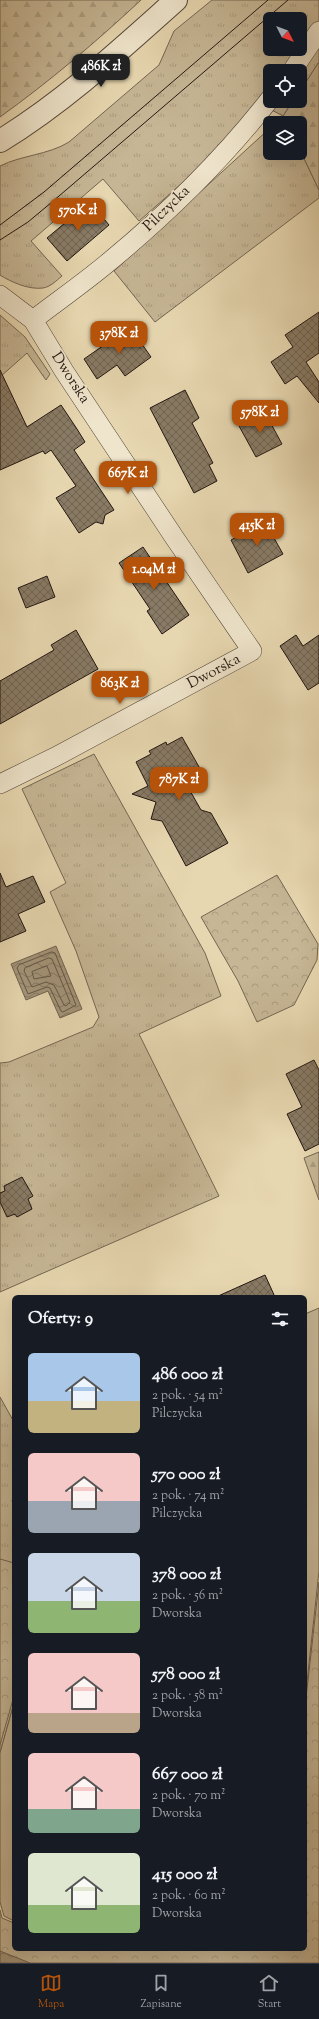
<!DOCTYPE html>
<html lang="pl">
<head>
<meta charset="utf-8">
<style>
  :root { --surface:#171b24; --page:#242831; --text:#f1f3f6; --muted:#9ea1a6; --line:#363941; --accent:#b45309 }
  body { margin:0; font-family:"Sorts Mill Goudy",serif; background:var(--page); color:var(--text); height:100vh; display:flex; flex-direction:column; font-size:15px; white-space:nowrap }
  * { box-sizing:border-box; margin:0 }
  p { font-size:13px; color:var(--muted) }
  .icon { flex:none; width:22px; height:22px; fill:none; stroke:currentColor; stroke-width:2; stroke-linecap:round; stroke-linejoin:round }
  .map { position:relative; flex:1; overflow:hidden }
  .panel { position:absolute; left:12px; top:1295px; width:295px; height:656px; display:flex; flex-direction:column; background:var(--surface); border-radius:6px; box-shadow:0 4px 16px #0002 }
  .panel>* { flex:none }
  .needle { width:26px; rotate:132deg }
  .controls { position:absolute; left:263px; top:12px; display:grid; gap:8px }
  .controls a { display:grid; place-items:center; width:44px; height:44px; border-radius:6px; background:var(--surface); box-shadow:0 4px 16px #0002; font-size:20px }
  .price { position:absolute; translate:-50% -34px; padding:0 9px; border-radius:8px; background:var(--accent); color:#fff; font-size:13px; line-height:26px; filter:drop-shadow(0 1px 2px #0008) }
  .price::after { content:''; position:absolute; left:50%; top:24px; width:12px; height:9px; margin-left:-6px; background:inherit; clip-path:polygon(0 0,100% 0,50% 100%) }
  .price.on { background:#222; color:#fff }
  ul { padding:0; list-style:none }
  li { display:flex; align-items:center; gap:12px; height:100px; padding:0 16px }
  li span { display:grid; place-items:center; flex:none; width:112px; height:80px; border-radius:6px; color:#555 }
  li>.icon { margin-inline-start:auto }
  span .icon { width:48px; height:48px; fill:#fffc; stroke-width:1 }
  li b { font-size:17px }
  h2 { display:flex; justify-content:space-between; align-items:center; height:48px; padding:0 16px; font-size:17px }
  .menu { display:flex; justify-content:space-around; align-items:center; height:56px; border-top:1px solid var(--line); background:var(--surface); font-size:11px; color:var(--muted) }
  .menu a { display:grid; justify-items:center; gap:2px }
  .menu .on { color:var(--accent) }
  .map>svg:first-child { display:block }
  .grass { fill:url(#grass-tufts); stroke:#746653; fill-rule:evenodd }
  .forest { fill:url(#forest-firs); stroke:#746653 }
  .park { fill:url(#park-crowns); stroke:#746653 }
  .garden { fill:#c6b695; stroke:#746653 }
  .water { fill:url(#water-waves); stroke:#706250 }
  .lines { fill:none; stroke-linecap:round; stroke-linejoin:round }
  .shore { stroke:#635646; stroke-width:1 }
  .building { fill:url(#building-cross-hatch); stroke:#221611 }
  .minor-casing { stroke:#534639; stroke-width:20 }
  .tertiary-casing { stroke:#534639; stroke-width:24 }
  .minor { stroke:#efe5cc; stroke-width:19 }
  .tertiary { stroke:#efe5cc; stroke-width:22 }
  .tram { stroke:#221611; stroke-width:1 }
  .labels { text-anchor:middle; dominant-baseline:central; stroke-width:3.5; stroke-linejoin:round; paint-order:stroke }
  .street-label { font-size:15px; fill:#221611; stroke:#efe5cc }
</style>
</head>
<body>
<div class="map">
<svg width="319" height="1963" viewBox="0 0 319 1963">
  <defs>
    <pattern id="grass-tufts" width="24" height="20" patternUnits="userSpaceOnUse"><rect width="24" height="20" fill="#c6b695"/><path d="M3 7l-1-3M5 7V3M7 7l1-3M15 17l-1-3M17 17v-4M19 17l1-3" fill="none" stroke="#aa9c7f"/></pattern>
    <pattern id="forest-firs" width="22" height="20" patternUnits="userSpaceOnUse"><rect width="22" height="20" fill="#c6b695"/><path d="M5 1l3.5 6h-7zM16 11l3.5 6h-7z" fill="#aa9c7f"/></pattern>
    <pattern id="park-crowns" width="20" height="18" patternUnits="userSpaceOnUse"><rect width="20" height="18" fill="#c6b695"/><path d="M2 6a3 3 0 1 1 6 0M12 15a3 3 0 1 1 6 0" fill="none" stroke="#aa9c7f"/></pattern>
    <pattern id="water-waves" width="16" height="10" patternUnits="userSpaceOnUse"><rect width="16" height="10" fill="#a4957a"/><path d="M0 5q4-4 8 0t8 0" fill="none" stroke="#857963"/></pattern>
    <pattern id="building-cross-hatch" width="8" height="8" patternUnits="userSpaceOnUse"><rect width="8" height="8" fill="#887a64"/><path d="M0 0l8 8M0 8l8-8" fill="none" stroke="#6f6351"/></pattern>
  </defs>
  <rect width="100%" height="100%" fill="#e7d7b0"/>
  <filter id="stains"><feTurbulence type="fractalNoise" baseFrequency=".005" numOctaves="4"/><feColorMatrix values="0 0 0 0 .2 0 0 0 0 .09 0 0 0 0 .02 0 0 0 .5 -.17"/></filter>
  <radialGradient id="worn" r=".72"><stop offset=".6" stop-color="#630" stop-opacity="0"/><stop offset="1" stop-color="#630" stop-opacity=".3"/></radialGradient>
  <path class="grass" d="M212,0H319V23L286,71H270V91L205,163L139,221L103,179L31,241L62,276C56,281 50,287 43,288C29,290 11,282 0,275V166C22,155 48,155 69,142L159,65L174,31ZM270,19H300V49H270Z
    M319,45V62L300,91V71Z
    M276,101H293L283,116L287,123H276L283,116L270,109Z
    M270,128V153H300V150L319,190V198L155,322L114,271Z
    M0,315L25,337L50,374L46,380L27,353L0,377Z
    M94,754L205,953L221,996L139,1034L219,1196L0,1292V1063L9,1062L93,1027L99,1017L76,951L50,892L66,883L22,789Z
    M0,1397L14,1422V1499L12,1500L14,1509V1703L0,1753Z"/>
  <path class="forest" d="M0,0H141C96,42 50,81 0,117Z
    M319,62V190L300,150V123H287L283,116L293,101H300V91Z
    M319,1152V1200L304,1158Z"/>
  <path class="park" d="M277,875L318,944L317,960L294,1005L257,1022L238,981L201,917Z
    M0,1559L14,1563V1696L0,1745Z
    M319,1582V1963H0V1910L2,1918L14,1923V1949H305V1707Z"/>
  <path class="garden" d="M319,1308V1571L305,1701V1314Z
    M14,1703V1921L4,1916L0,1902V1753Z"/>
  <path class="water" d="M56,946L82,1009L60,1018L48,991L26,1000L11,964Z
    M0,1951L30,1963H0Z"/>
  <g class="lines">
    <path class="shore" d="M52,952L55,953L76,1005L63,1012L61,1011L50,988L47,987L28,994L17,968L19,965Z
      M49,958L52,959L70,1002L66,1006L64,1005L54,985L46,982L32,987L24,971L25,968Z
      M47,966L51,976L34,979L32,972Z"/>
  </g>
  <path class="building" d="M90,202L109,225L67,261L47,238Z
    M319,312V353L306,362L319,382V403L297,376L285,384L271,362L293,347L285,335Z
    M130,327L151,357L125,376L117,365L97,379L84,359Z
    M0,370L27,427L61,405L77,429L85,442L74,450L114,510L105,515L103,524L96,522L79,533L56,498L76,486L51,450L45,454L43,451L0,470Z
    M185,390L199,418L192,423L213,463L209,465L217,481L194,493L150,408Z
    M263,409L282,444L256,457L239,426L251,420L249,416Z
    M265,522L283,554L248,573L231,540Z
    M143,547L189,615L162,634L147,611L150,609L119,563Z
    M47,576L55,597L26,608L18,588Z
    M76,630L98,669L0,724V681L54,650L51,645Z
    M296,635L303,646L319,635V683L308,690L280,646Z
    M182,737L202,772L185,782L201,810L211,813L228,843L186,866L162,821L151,819L156,802L132,794L148,786L136,762L151,754L149,751L166,742L167,745Z
    M0,873L6,887L33,876L45,902L18,914L26,931L0,942Z
    M314,1060L319,1070V1144L305,1151L287,1114L302,1107L286,1074Z
    M22,1177L33,1196L28,1199L32,1209L17,1217L15,1214L7,1217L0,1202V1193L5,1191L4,1186Z
    M265,1275L275,1297H216Z"/>
  <g class="lines">
    <defs>
      <path id="minor" d="M292,71L319,31
        M0,295L33,320L64,371L174,537L252,651L55,757L0,784
        M33,320C59,300 85,282 110,261C168,213 224,158 270,99"/>
      <path id="tertiary" d="M0,141C64,102 120,50 176,0"/>
    </defs>
    <use href="#minor" class="minor-casing"/>
    <use href="#tertiary" class="tertiary-casing"/>
    <use href="#minor" class="minor"/>
    <use href="#tertiary" class="tertiary"/>
    <path class="tram" d="M0,225L44,192L268,0
      M0,240L28,222L52,202L288,0"/>
  </g>
  <g class="labels">
    <g class="street-label">
      <text transform="translate(167 209) rotate(-44)">Pilczycka</text>
      <text transform="translate(70 378) rotate(57)">Dworska</text>
      <text transform="translate(214 672) rotate(-28)">Dworska</text>
    </g>
  </g>
  <rect width="100%" height="100%" filter="url(#stains)"/>
  <rect width="100%" height="100%" fill="url(#worn)"/>
</svg>
<div class="controls">
<a><svg class="needle" viewBox="-14 -14 28 28"><path d="M0-13l5 13h-10z" fill="#e53935"/><path d="M0 13l5-13h-10z" fill="#9ea1a6"/></svg></a>
<a><svg class="icon" aria-label="locate" viewBox="0 0 24 24"><circle cx="12" cy="12" r="6"/><path d="M12 2v4M12 18v4M2 12h4M18 12h4"/></svg></a>
<a><svg class="icon" aria-label="layers" viewBox="0 0 24 24"><path d="M12 4l9 5-9 5-9-5zM3 14l9 5 9-5"/></svg></a>
</div>
<b class="price on" style="left:101px;top:88px">486K zł</b>
<b class="price" style="left:78px;top:232px">570K zł</b>
<b class="price" style="left:119px;top:355px">378K zł</b>
<b class="price" style="left:260px;top:434px">578K zł</b>
<b class="price" style="left:128px;top:495px">667K zł</b>
<b class="price" style="left:257px;top:547px">415K zł</b>
<b class="price" style="left:154px;top:591px">1.04M zł</b>
<b class="price" style="left:120px;top:705px">863K zł</b>
<b class="price" style="left:179px;top:801px">787K zł</b>
<section class="panel">
<h2>Oferty: 9<svg class="icon" aria-label="filters" viewBox="0 0 24 24"><path d="M4 7h16M4 17h16"/><circle cx="9" cy="7" r="2"/><circle cx="15" cy="17" r="2"/></svg></h2>
<ul>
<li><span style="background:linear-gradient(#a9c7e8 60%,#c2b280 0)"><svg class="icon" aria-label="home" viewBox="0 0 24 24"><path d="M3 11l9-7 9 7M6 9v11h12V9"/></svg></span><div><b>486 000 zł</b><p>2 pok. · 54 m²</p><p>Pilczycka</p></div></li>
<li><span style="background:linear-gradient(#f6c9c9 60%,#9aa5b1 0)"><svg class="icon" aria-label="home" viewBox="0 0 24 24"><path d="M3 11l9-7 9 7M6 9v11h12V9"/></svg></span><div><b>570 000 zł</b><p>2 pok. · 74 m²</p><p>Pilczycka</p></div></li>
<li><span style="background:linear-gradient(#c9d6e8 60%,#8fb573 0)"><svg class="icon" aria-label="home" viewBox="0 0 24 24"><path d="M3 11l9-7 9 7M6 9v11h12V9"/></svg></span><div><b>378 000 zł</b><p>2 pok. · 56 m²</p><p>Dworska</p></div></li>
<li><span style="background:linear-gradient(#f6c9c9 75%,#b9a48a 0)"><svg class="icon" aria-label="home" viewBox="0 0 24 24"><path d="M3 11l9-7 9 7M6 9v11h12V9"/></svg></span><div><b>578 000 zł</b><p>2 pok. · 58 m²</p><p>Dworska</p></div></li>
<li><span style="background:linear-gradient(#f6c9c9 70%,#7fa58c 0)"><svg class="icon" aria-label="home" viewBox="0 0 24 24"><path d="M3 11l9-7 9 7M6 9v11h12V9"/></svg></span><div><b>667 000 zł</b><p>2 pok. · 70 m²</p><p>Dworska</p></div></li>
<li><span style="background:linear-gradient(#dfe7d0 65%,#8fb573 0)"><svg class="icon" aria-label="home" viewBox="0 0 24 24"><path d="M3 11l9-7 9 7M6 9v11h12V9"/></svg></span><div><b>415 000 zł</b><p>2 pok. · 60 m²</p><p>Dworska</p></div></li>
</ul>
</section>
</div>
<nav class="menu">
<a class="on"><svg class="icon" aria-label="map" viewBox="0 0 24 24"><path d="M3 6l6-2 6 2 6-2v14l-6 2-6-2-6 2zM9 4v14M15 6v14"/></svg>Mapa</a>
<a><svg class="icon" aria-label="saved" viewBox="0 0 24 24"><path d="M7 4h10v16l-5-4-5 4z"/></svg>Zapisane</a>
<a><svg class="icon" aria-label="home" viewBox="0 0 24 24"><path d="M3 11l9-7 9 7M6 9v11h12V9"/></svg>Start</a>
</nav>
</body>
</html>
